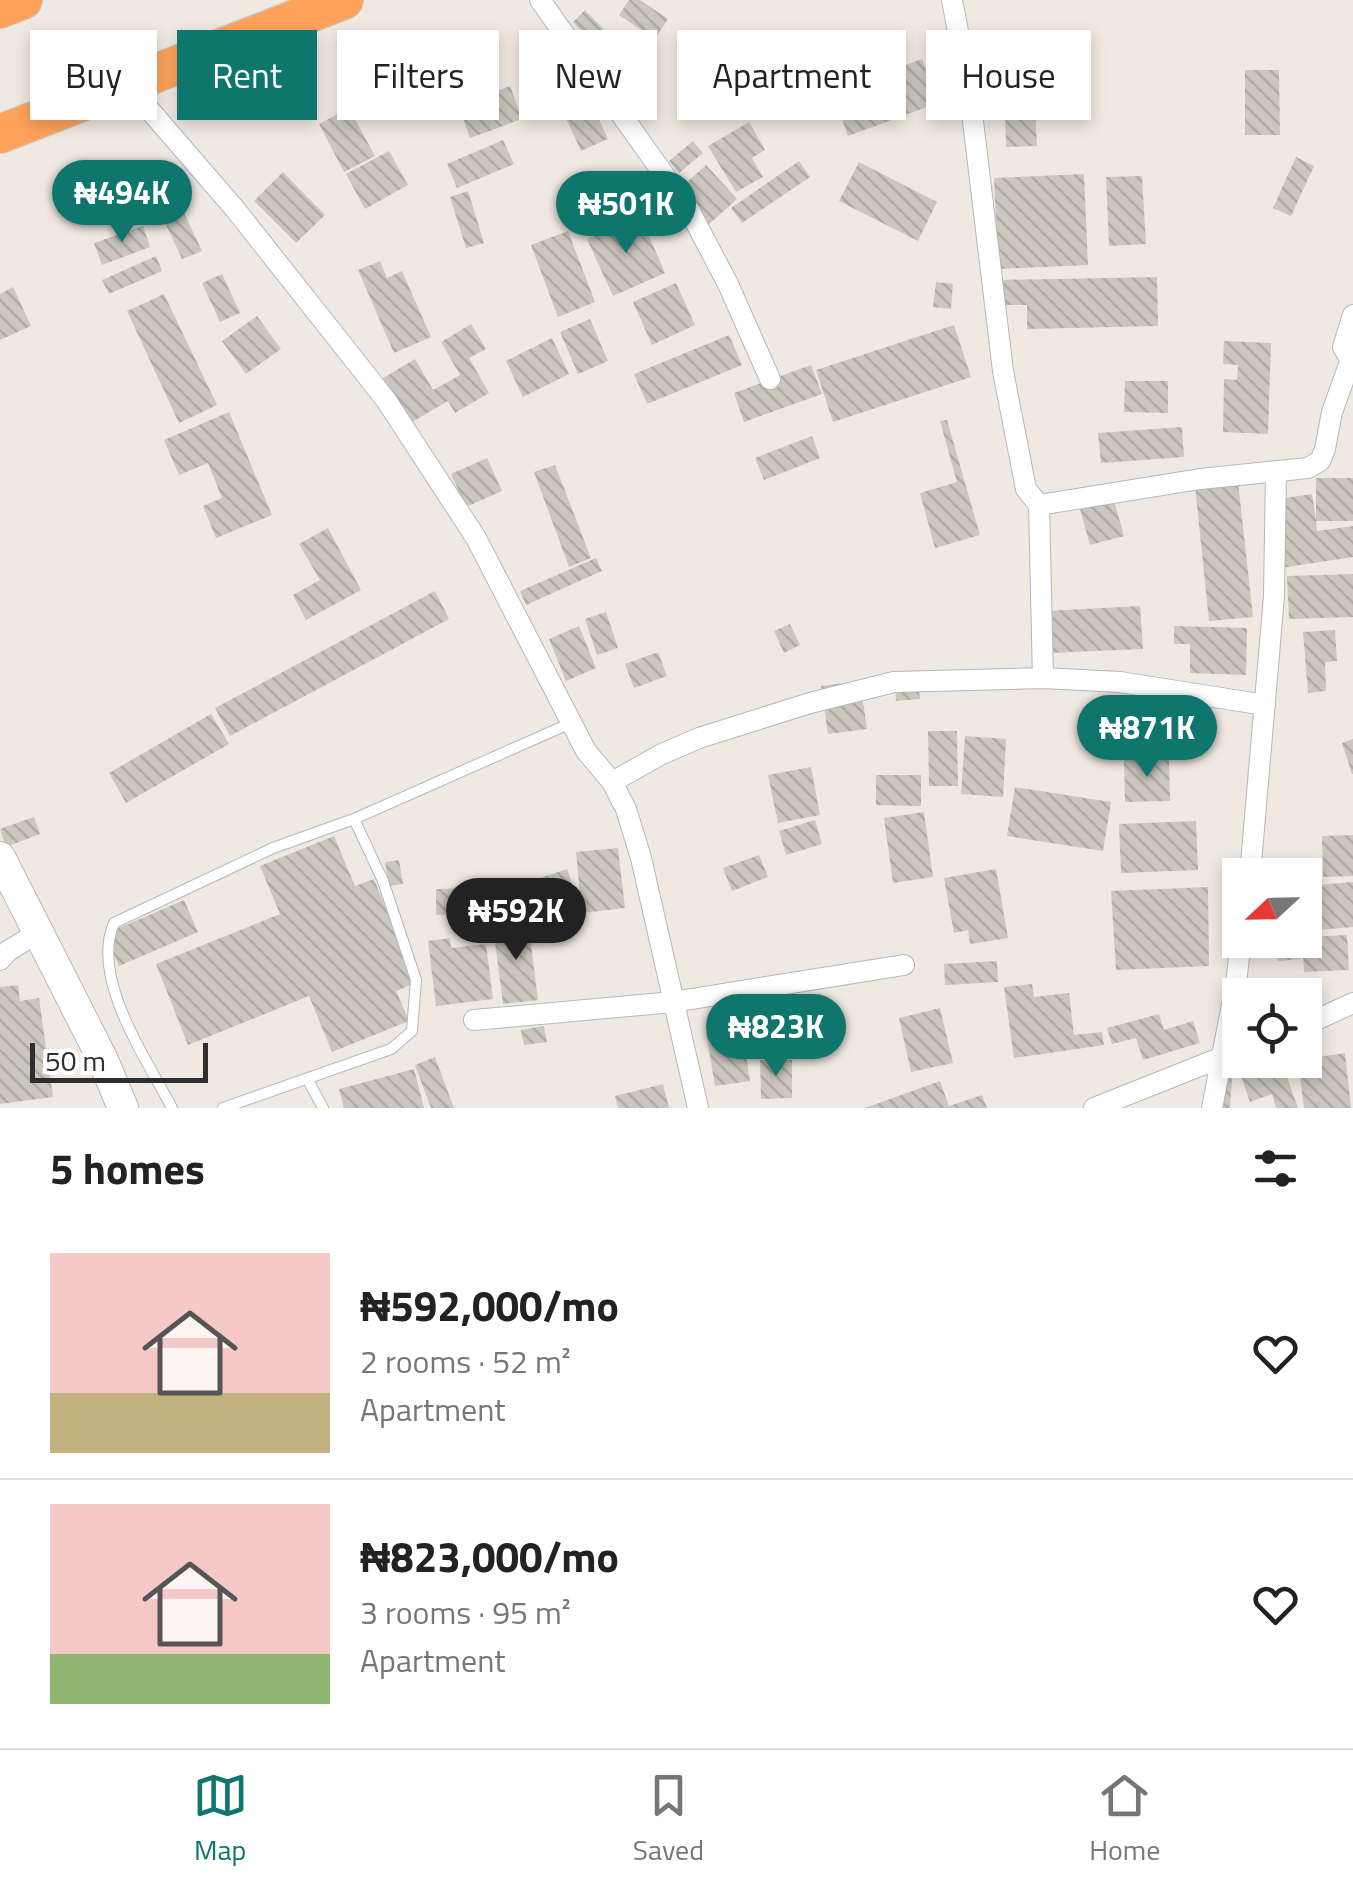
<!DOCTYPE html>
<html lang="en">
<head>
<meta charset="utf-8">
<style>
  :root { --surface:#fff; --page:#f6f6f6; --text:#222; --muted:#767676; --line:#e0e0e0; --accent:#0f766e }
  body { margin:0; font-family:"Titillium Web",sans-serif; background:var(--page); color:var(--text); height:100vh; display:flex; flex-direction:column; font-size:38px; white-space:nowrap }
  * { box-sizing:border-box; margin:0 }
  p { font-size:32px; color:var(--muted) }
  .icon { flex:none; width:55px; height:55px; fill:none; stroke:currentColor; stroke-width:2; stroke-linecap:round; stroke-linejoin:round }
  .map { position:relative; height:1108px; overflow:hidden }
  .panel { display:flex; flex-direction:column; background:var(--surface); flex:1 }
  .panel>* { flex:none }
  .guide { position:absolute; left:30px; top:30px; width:1295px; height:90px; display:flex; gap:20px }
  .needle { width:65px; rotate:248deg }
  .fabs { position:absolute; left:1222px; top:858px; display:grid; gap:20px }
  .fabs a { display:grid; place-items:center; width:100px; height:100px; border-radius:0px; background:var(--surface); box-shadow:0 5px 15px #0003; font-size:50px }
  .scale { position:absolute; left:30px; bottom:25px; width:178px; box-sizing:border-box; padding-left:10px; border:5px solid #2e2e2e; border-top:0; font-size:28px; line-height:35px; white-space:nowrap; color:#2e2e2e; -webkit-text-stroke:8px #fff; paint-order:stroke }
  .price { position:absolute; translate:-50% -85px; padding:0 22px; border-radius:35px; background:var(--accent); color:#fff; font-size:32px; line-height:65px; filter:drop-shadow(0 2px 5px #0008) }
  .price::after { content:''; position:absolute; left:50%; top:60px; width:30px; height:22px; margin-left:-15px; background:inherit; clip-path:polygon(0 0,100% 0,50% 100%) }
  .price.current { background:#222; color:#fff }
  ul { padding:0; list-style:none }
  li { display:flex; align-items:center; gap:30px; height:250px; padding:0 50px }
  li+li { border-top:2px solid var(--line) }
  li span { display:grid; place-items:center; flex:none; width:280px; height:200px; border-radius:0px; color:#555 }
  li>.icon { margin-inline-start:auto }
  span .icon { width:120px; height:120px; fill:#fffc; stroke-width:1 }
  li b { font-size:42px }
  h2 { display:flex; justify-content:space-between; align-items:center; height:120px; padding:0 50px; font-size:42px }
  .pill { padding:0 35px; border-radius:0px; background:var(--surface); box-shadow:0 5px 15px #0003; font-size:35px; line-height:90px }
  .pill.current { background:var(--accent); color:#fff }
  .menu { display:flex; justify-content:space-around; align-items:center; height:140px; border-top:2px solid var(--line); background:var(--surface); font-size:28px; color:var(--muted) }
  .menu a { display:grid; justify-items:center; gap:5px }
  .menu .current { color:var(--accent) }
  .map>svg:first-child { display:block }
  .building { fill:url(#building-back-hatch) }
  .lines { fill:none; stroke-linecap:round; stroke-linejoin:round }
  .lane-casing { stroke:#b4b7c1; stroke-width:12 }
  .street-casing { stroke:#b4b7c1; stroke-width:22 }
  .secondary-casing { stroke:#b4b7c1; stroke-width:32 }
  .highway-casing { stroke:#c9c9c9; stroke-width:40 }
  .lane { stroke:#fff; stroke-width:10 }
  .street { stroke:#fff; stroke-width:20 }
  .secondary { stroke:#fff; stroke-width:30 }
  .highway { stroke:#ffa35c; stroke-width:38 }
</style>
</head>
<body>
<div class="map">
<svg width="1353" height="1108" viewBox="0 0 1353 1108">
  <defs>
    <pattern id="building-back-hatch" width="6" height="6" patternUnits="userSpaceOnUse" patternTransform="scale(2.5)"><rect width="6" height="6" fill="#cbc7bf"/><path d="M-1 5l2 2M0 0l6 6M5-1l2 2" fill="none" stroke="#afaba4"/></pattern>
  </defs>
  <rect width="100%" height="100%" fill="#efe9e1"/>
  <path class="building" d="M629,0H640L668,19L655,39L619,15Z
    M585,10L610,36L601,45L646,91L629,107L567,42L580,30L573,22Z
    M486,39L497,73L475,80L463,47Z
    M922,59L938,103L848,136L832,92Z
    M574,65L608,139L581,151L547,77Z
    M1245,70H1279L1280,135H1245Z
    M510,86L522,119L470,138L458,105Z
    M349,108L375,156L344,172L319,124Z
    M1035,110L1037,146L1006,147L1005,111Z
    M749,122L765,150L752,158L763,177L736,192L708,146Z
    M503,140L514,164L457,188L447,164Z
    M693,141L703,153L679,173L669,161Z
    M389,151L408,185L365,209L346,174Z
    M1296,157L1314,166L1291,216L1273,208Z
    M799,161L810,177L742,223L731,208Z
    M859,162L937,202L918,241L839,201Z
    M706,165L737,199L706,227L675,193Z
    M283,172L325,215L296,243L254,201Z
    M1084,174L1088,265L998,269L994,178Z
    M1142,176L1146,244L1109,246L1106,177Z
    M468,191L484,243L466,248L450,197Z
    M174,192L202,251L182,259L155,201Z
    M640,215L665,273L613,296L587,239Z
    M143,226L150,247L102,265L94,243Z
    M568,231L595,302L558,317L531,245Z
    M156,256L162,271L109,294L102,280Z
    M380,261L387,278L402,271L431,337L394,353L358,270Z
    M222,274L240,313L220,322L202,283Z
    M1157,277L1158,326L1027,329V305H999L998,280Z
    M936,282L953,284L951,309L933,307Z
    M676,283L695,325L652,345L633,302Z
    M13,287L31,326L0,340V294Z
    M164,294L217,405L179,423L127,311Z
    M257,316L281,349L246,374L222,341Z
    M590,319L608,361L578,374L560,332Z
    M471,324L486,349L469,358L489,393L455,413L448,401L407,425L380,380L415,359L433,390L460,375L441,342Z
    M954,325L971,377L833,422L816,370Z
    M729,335L742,365L647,404L634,374Z
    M552,338L569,374L523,397L506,361Z
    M1224,341L1271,343L1268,434L1223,432L1224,379L1237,380L1238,365L1223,364Z
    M811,365L822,394L744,422L734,393Z
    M1125,381H1168V413L1124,412Z
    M229,412L272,515L216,538L203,506L222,498L208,463L179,475L164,440Z
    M947,420L980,535L935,548L920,493L957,482L940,421Z
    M1182,427L1184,457L1101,463L1098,433Z
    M812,436L820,458L764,480L755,458Z
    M487,458L502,491L466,507L451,474Z
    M555,465L591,558L569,567L534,472Z
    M1316,478H1353V521H1316L1317,531L1353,526V557L1281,568L1271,500L1312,494L1316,520Z
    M1238,482L1253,617L1209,621L1195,486Z
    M1112,493L1124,536L1090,545L1078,502Z
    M328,528L361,590L306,620L293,595L320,580L299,544Z
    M596,558L602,571L526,605L520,591Z
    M1353,574V617L1289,619L1287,576Z
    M435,591L449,619L230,736L215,708Z
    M1140,606L1143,649L1049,653L1047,611Z
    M606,612L618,648L597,655L585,619Z
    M790,624L800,645L784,653L774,631Z
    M579,626L596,668L566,681L549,639Z
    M1174,626L1247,628L1246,675L1190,673V644H1174Z
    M1335,630L1337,661L1325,662L1326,691L1308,693L1303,632Z
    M658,652L667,676L634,688L625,664Z
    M860,681L867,729L828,734L821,686Z
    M918,682L920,699L896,701L895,684Z
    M211,714L229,744L126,803L109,773Z
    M928,731H957L958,786H929Z
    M965,736L1006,739L1003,797L961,794Z
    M1353,739V774H1352L1342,743Z
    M1169,758L1170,801L1125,802L1124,759Z
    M811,767L820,815L778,823L768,775Z
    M876,775H921V806L876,805Z
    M1015,787L1111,802L1103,851L1007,836Z
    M924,812L933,877L893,883L884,818Z
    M34,817L40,834L6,847L0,829Z
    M815,820L822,844L786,855L779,831Z
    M1196,821L1198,870L1121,873L1119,824Z
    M1353,835V876L1323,877L1322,836Z
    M334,836L355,886L374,879L416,983L396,991L409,1021L332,1052L309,996L188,1045L156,964L280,914L260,866Z
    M618,848L625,908L582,913L576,852Z
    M759,855L768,877L732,891L723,868Z
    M399,860L403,884L389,886L385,862Z
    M567,869L582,912L537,928L522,884Z
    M996,869L1008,938L970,944L968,930L954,933L944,878Z
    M1353,882V927L1305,931V886Z
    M521,887V913L436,915V889Z
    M1208,887L1209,966L1116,970L1111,891Z
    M184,900L198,932L119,966L105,934Z
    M528,921L538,1000L503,1004L493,926Z
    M1347,935L1349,970L1304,972L1302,940L1305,937Z
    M450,938L451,948L486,944L493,999L436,1006L428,941Z
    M1295,940H1298L1300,959L1278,961L1276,942Z
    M997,961L998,982L945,985L944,964Z
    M1032,984L1034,997L1069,993L1074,1035L1102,1032L1104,1045L1014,1058L1004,987Z
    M18,985L20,1001L39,998L53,1097L0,1104V987Z
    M940,1008L953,1063L911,1072L899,1018Z
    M1159,1014L1164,1030L1193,1021L1200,1043L1143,1060L1136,1038L1112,1044L1107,1028Z
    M544,1026L547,1042L524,1045L521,1030Z
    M742,1028L750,1081L715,1086L706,1033Z
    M1345,1053L1351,1108H1304L1298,1060Z
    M435,1057L454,1108H431L415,1065Z
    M760,1060H792V1098L761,1099Z
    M1270,1060H1281L1298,1108H1276L1272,1094L1250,1102L1239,1071Z
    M414,1069L424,1108H344L339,1089Z
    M1213,1075L1232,1076L1230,1108H1210Z
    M940,1081L949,1106L982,1095L987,1108H865Z
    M663,1084L669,1108H618L615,1096Z"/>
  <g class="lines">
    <defs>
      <path id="lane" d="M354,819L571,723
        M308,1080L323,1108
        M172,1108C146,1058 90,978 114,923L273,848L354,819L383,881L416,980L412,1031L391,1049L223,1108"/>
      <path id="street" d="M540,0L689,210L728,284L770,379
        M952,0L969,88L1003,371L1026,489L1039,505L1043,678
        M128,85L235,209L386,400L476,538L586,751L612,782L626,809L641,858L698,1108
        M1353,315L1343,347L1353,364
        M1039,505L1200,479L1308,468L1320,461L1325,449L1332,412L1350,362
        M612,782L662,754L699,738L810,703L894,682L1043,678L1120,682L1265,705
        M1250,875L1274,596L1276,471
        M0,960L8,951L39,932
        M474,1020L673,1002L904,965
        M1305,1025L1353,1003
        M1094,1108L1240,1050
        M1212,1108L1236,984L1241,940"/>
      <path id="secondary" d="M0,857L103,1060L123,1108"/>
      <path id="highway" d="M0,9L23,0
        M0,134L344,0"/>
    </defs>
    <use href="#lane" class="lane-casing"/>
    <use href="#street" class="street-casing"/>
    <use href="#secondary" class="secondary-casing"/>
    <use href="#highway" class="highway-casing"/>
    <use href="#lane" class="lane"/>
    <use href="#street" class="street"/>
    <use href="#secondary" class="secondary"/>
    <use href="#highway" class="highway"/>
  </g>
</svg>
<div class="fabs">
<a><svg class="needle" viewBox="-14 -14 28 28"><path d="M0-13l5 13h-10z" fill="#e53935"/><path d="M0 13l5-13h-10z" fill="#767676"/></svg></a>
<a><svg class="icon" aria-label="locate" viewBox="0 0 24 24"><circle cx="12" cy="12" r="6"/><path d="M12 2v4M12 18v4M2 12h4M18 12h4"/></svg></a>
</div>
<div class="scale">50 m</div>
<b class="price" style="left:122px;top:245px">₦494K</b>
<b class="price" style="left:626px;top:256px">₦501K</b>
<b class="price" style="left:1147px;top:780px">₦871K</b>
<b class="price current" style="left:516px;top:963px">₦592K</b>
<b class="price" style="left:776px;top:1079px">₦823K</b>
<div class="guide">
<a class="pill">Buy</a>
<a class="pill current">Rent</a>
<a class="pill">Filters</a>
<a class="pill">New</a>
<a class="pill">Apartment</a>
<a class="pill">House</a>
</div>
</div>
<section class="panel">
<h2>5 homes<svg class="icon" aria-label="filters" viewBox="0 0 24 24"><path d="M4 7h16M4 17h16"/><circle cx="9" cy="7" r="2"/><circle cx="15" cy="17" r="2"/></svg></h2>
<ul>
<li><span style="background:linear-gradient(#f6c9c9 70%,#c2b280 0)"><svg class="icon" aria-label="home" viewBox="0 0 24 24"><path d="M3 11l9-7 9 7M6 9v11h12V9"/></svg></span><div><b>₦592,000/mo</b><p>2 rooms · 52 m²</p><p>Apartment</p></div><svg class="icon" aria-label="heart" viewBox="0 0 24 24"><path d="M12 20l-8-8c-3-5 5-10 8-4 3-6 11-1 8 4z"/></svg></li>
<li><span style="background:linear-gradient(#f6c9c9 75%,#8fb573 0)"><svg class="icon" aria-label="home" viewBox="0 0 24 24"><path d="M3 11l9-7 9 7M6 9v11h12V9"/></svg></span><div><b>₦823,000/mo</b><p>3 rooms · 95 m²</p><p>Apartment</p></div><svg class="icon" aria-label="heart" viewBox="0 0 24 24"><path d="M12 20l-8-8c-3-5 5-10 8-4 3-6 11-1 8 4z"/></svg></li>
</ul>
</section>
<nav class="menu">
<a class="current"><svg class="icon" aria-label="map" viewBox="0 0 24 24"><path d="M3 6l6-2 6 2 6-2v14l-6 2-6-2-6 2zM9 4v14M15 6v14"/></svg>Map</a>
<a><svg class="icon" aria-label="saved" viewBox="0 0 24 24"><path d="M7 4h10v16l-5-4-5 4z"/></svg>Saved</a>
<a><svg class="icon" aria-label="home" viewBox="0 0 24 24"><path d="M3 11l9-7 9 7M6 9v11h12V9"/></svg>Home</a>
</nav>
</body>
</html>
